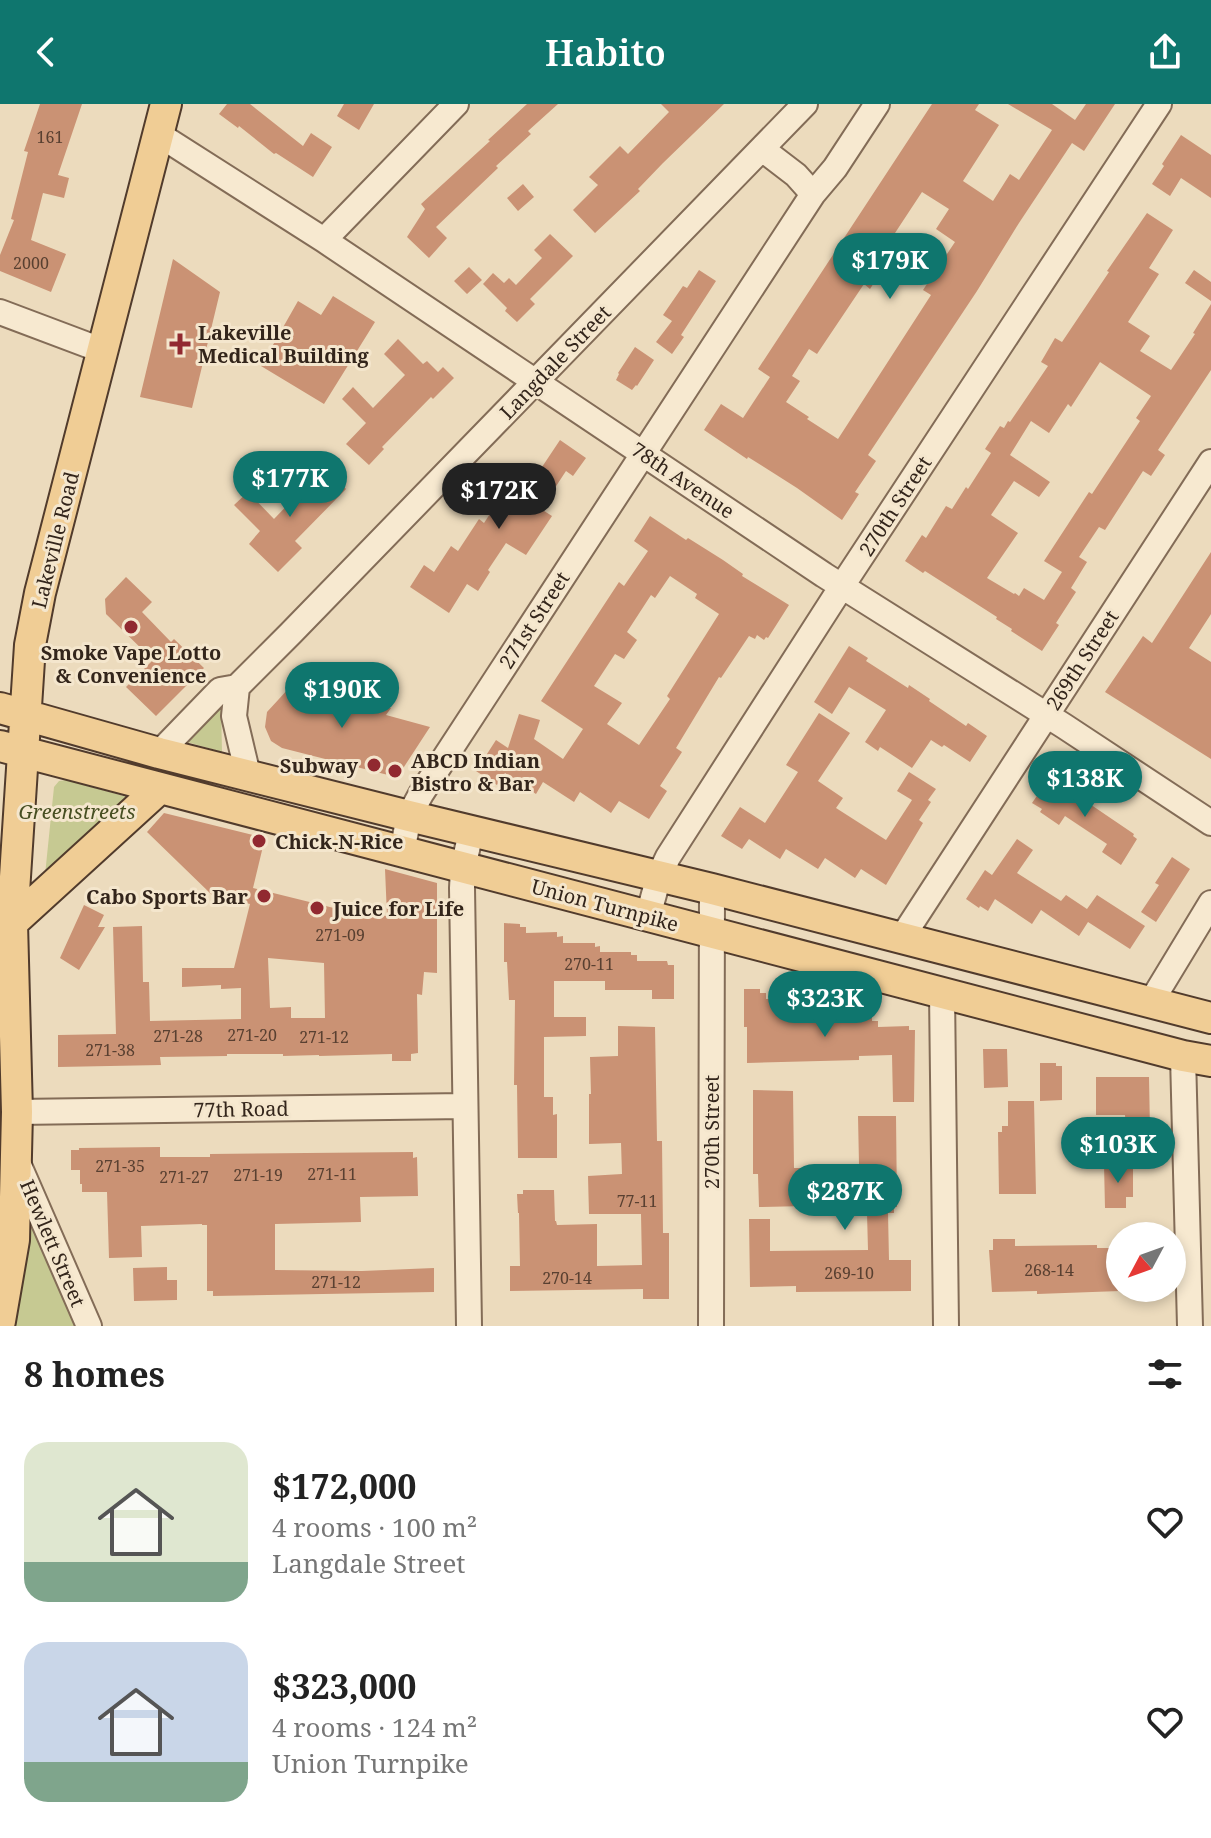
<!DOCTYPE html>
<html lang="en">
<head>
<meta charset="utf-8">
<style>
  :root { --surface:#fff; --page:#f6f6f6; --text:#222; --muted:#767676; --accent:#0f766e }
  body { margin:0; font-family:"Noto Serif",serif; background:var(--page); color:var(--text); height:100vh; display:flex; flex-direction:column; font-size:30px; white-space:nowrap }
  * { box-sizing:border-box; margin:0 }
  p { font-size:26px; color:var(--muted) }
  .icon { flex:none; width:44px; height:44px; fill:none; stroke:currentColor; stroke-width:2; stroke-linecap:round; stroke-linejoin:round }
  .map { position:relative; height:1222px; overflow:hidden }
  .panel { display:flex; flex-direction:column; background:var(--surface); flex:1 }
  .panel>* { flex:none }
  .needle { width:52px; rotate:229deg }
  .fabs { position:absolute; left:1106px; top:1118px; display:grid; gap:16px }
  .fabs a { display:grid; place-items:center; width:80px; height:80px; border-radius:50%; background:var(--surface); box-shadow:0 4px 12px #0003; font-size:40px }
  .price { position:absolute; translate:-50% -68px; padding:0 18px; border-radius:28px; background:var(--accent); color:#fff; font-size:26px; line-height:52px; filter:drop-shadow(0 2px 4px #0008) }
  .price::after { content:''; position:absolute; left:50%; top:48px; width:24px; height:18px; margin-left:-12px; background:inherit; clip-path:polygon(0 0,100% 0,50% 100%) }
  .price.on { background:#222; color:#fff }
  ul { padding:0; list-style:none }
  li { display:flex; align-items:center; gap:24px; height:200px; padding:0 24px }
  li span { display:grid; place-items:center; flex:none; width:224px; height:160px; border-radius:24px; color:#555 }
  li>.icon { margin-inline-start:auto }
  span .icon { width:96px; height:96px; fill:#fffc; stroke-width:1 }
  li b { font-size:34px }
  h2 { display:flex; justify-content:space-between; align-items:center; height:96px; padding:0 24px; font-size:34px }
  header { display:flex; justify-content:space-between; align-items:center; height:104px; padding:0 24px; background:var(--accent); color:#fff; font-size:36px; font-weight:600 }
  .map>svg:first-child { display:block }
  .green { fill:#c6c992 }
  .building { fill:#ca9274; fill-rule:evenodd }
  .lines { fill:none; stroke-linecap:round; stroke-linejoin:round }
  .minor-casing { stroke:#836c57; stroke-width:28 }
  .major-casing { stroke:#513b2c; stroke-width:34 }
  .minor { stroke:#f7e9d0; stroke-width:24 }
  .major { stroke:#f0cd95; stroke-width:30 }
  .poi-dot { fill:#912930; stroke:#f4e6cd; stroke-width:3 }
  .labels { text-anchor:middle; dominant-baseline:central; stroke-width:6; stroke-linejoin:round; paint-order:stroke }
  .number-label { font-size:16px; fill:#594031 }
  .poi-label { font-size:20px; font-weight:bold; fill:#33251b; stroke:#f4e6cd; text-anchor:start }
  .street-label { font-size:20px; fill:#33251b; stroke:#f4e6cd }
  .park-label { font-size:20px; font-style:italic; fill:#474f22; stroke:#f4e6cd }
</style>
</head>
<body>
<header><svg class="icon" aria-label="back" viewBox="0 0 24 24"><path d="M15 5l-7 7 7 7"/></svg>Habito<svg class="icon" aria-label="share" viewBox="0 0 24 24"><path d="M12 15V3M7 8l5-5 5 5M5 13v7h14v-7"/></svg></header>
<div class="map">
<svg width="1211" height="1222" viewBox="0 0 1211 1222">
  <rect width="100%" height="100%" fill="#ecdbbd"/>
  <path class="green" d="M221,602L222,648L187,638Z
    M67,676L127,693L48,771H45L54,683L59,677Z
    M17,1057L88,1222H0Z"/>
  <path class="building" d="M40,0H82L58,71L69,74L64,94L43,89L31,136L66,150L51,188L0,167V151L14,116L11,115L28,48L24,47Z
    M227,0H250L303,42L311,29L332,43L313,73L276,49L274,50L239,22L238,24L219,10Z
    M344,0H374L359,26L337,12Z
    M527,0H558L528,27L531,30L496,62L498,64L436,123L447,134L429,154L407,133L425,105L421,100L490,37L488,36Z
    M661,0H724L663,59L638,85L640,87L595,129L573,106L598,81L589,73L620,42L628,50L669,8Z
    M932,0H979L975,6L999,21L963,77L993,97L1010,70L1019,76L1052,26L1008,0H1052L1075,16L1086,0H1115L1084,47L1072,39L1019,119L977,187L868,351L876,357L855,388L859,390L842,416L797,384L748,353L747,355L704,326L721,300L743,314L770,273L758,265ZM922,88L949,105L936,125L955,138L923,186L931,191L838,335L807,315L809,313L786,298L800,277L792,272L809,245L817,250L864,180L870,185L892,151L889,148L900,132L895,129Z
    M1181,31L1211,51V94L1181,74L1170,92L1152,80L1164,62L1162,60Z
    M523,80L534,93L518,107L507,94Z
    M1147,109L1173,126L1149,164L1159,170L1128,218L1150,232L1140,247L1171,266L1195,230L1193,229L1211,200V266L1158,346L1165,351L1151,372L1143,367L1105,426L1099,423L1079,453L1087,458L1071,484L1076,488L1056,519L1059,521L1042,547L1011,527L1012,525L996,515L997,513L925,467L923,469L905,457L922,431L926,434L946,402L952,405L966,383L968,385L991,349L985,345L1000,322L1004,324L1008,317L1010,318L1048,262L1041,258L1055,234L1062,238L1109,168L1107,167ZM1100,258L1151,292L1136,314L1140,317L1092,390L1089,388L1044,457L1062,468L1044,496L1024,484L1019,492L1015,489L1014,490L987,474L1018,429L991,411L1014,377L1039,393L1050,378L1010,351L1031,317L1049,329L1068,300L1071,303Z
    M550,130L573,152L530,195L535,200L517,218L505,207L507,204L483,180L493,169L504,179L509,174L516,181L542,154L534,146Z
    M173,155L220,188L192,304L140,293Z
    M469,163L482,176L467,190L454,177Z
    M699,166L716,177L681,231L684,233L672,250L656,238L672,217L663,211L683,182L687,184Z
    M1194,166L1211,178V197L1185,179Z
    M333,192L375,218L324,300L261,262L298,197L321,211Z
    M398,235L423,260L427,257L438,268L443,263L454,274L433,295L431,293L382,343L384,345L369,361L346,340L366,319L342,295L353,283L373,304L405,271L384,250Z
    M635,243L654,256L637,282L636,281L632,286L616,276L619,270L618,269Z
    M560,336L586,354L573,372L566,367L541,405L552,412L526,451L506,439L488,466L490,468L478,487L467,480L449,509L410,483L424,461L434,468L451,442L458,447L479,415L484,419L505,387L508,390L529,359L540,366Z
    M324,363L346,385L295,437L302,444L278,468L249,440L260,427L234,401L248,388L274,415Z
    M650,412L686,436L688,434L723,456L743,470L742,472L789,501L768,534L766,533L764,536L757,531L755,535L749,532L721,574L719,573L676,644L682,648L660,682L667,687L649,715L619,697L611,709L580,688L574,698L543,678L536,690L505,669L497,681L476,667L496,636L508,644L519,610L540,616L534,635L563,655L583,625L541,597L619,478L624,482L648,447L634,437ZM670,472L697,490L695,494L719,510L667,592L670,595L639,641L607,620L622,599L594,582L615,550L624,555L637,536L627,528L651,491L655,494Z
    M1211,448V510L1189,544L1211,558V655L1105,588L1143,532L1152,539Z
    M126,473L152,498L142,508L171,538L174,535L204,564L156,612L126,583L153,556L106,510L105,495Z
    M849,542L868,554L866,557L908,584L909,581L930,595L929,597L966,622L968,619L987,632L970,658L944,641L942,643L931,636L912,664L880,643L878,647L865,638L886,606L849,583L832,610L814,598Z
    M301,571L334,595L337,591L391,604L386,611L430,623L400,669L392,672L282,644L271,637L265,623L267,608Z
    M819,609L850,629L818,677L843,694L836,704L886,736L912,696L897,687L909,668L936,685L928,696L931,698L919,716L923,719L886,781L861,765L855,774L825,754L818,765L786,745L780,755L749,735L742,745L721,732L740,703L765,719L798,668L786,661Z
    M1050,673L1134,730L1133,732L1137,735L1121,761L1102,748L1107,740L1065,712L1059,721L1040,708L1042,705L1032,699Z
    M164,709L265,734L253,784L350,808L387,812L385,765L437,779V869L424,868L422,891L417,890L418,949L411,950V957H392V950L319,952V951L283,952V950H227V952L160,953L161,961L58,963V931L116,930L113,823L142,822L143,878H149L150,917L241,915V884L221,885V881L182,883V864H234L250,800L212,791L147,728ZM268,854L324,859L325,914H291V903L270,904Z
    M1017,735L1033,746L1017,769L1061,797L1066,791L1087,805L1097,791L1145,822L1130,845L1088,818L1079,832L1041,806L1032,820L995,795L988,807L980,802L979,804L966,795L985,766L992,771Z
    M1172,753L1190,765L1156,818L1141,808L1159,781L1155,779Z
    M84,801L104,811L98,823H105L79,866L60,854Z
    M504,819L520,820V823H526V829L557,828V833L563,832V839H595V843L600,842V848H631V851H637V857H667L668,861H674V895H652V886H605V877H554V913H586V932L544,933V993H553V1011L557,1010V1054H518L517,981H514L515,896H509L507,858H504Z
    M744,885H760V889H766V895L797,894V899H804V909L840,908V914L872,913V917H878V923L909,922V926H915L914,998H893L892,951L859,952V956L747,959V923H744Z
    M618,922L655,923L657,1037H662L663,1129H669V1195H643V1185L510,1187V1162H520L519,1109H518L517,1090H523V1086H554L555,1117H556L557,1121L597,1120V1162L642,1161L641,1110H589L588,1072L622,1070L621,1039L589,1040V990H591L590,953L618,952Z
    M983,945H1007L1008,983L984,984Z
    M1040,959H1056V962H1062V996L1040,997Z
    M1096,973H1149L1150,1026L1147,1027V1040H1127L1125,1011H1096Z
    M753,986L793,987L794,1064H824L825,1110H805L806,1102L759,1103L758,1070H753Z
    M1008,997H1034L1036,1090H999L998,1028H1002V1022H1008Z
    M858,1012H896L897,1103H894V1109H888L889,1156H911V1187L796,1188V1182L750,1183L749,1115H770V1147L868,1146L867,1109H860Z
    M160,1043V1053H210V1050L413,1048V1054L417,1053L418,1092L360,1093L361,1118L275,1120V1166L362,1167L434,1164V1188L213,1192V1187H207V1121H202V1120L141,1122L142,1153L109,1154L107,1088H82V1080H80V1066H71V1046H79V1044Z
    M1104,1060H1133V1093H1126V1104H1105Z
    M993,1135H1015V1142L1097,1141V1144H1120V1187L1037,1190V1187L992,1188L989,1146H993Z
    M167,1163V1176H177V1196L134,1197L133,1164Z"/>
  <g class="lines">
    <defs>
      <path id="minor" d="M158,30L324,136L824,471L1064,622L1211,719
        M813,90L835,64L877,0
        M324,136L456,0
        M0,208L101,246
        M237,583L234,612L248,671
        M159,649L220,586L237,583L291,529L805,0
        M402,748L409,712L421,690L813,90L796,71L762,45
        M648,812L659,772L668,753L842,482L1159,0
        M901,835L1211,358
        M942,889L946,1222
        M1151,898L1211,799
        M1183,952L1190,1222
        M17,1008L465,1002
        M18,1059L89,1222
        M469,1222L462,784L463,764L471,728
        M711,1222L712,785"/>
      <path id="major" d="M0,604L159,649L409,712L712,785L1211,914
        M0,642L1183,952L1211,957
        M12,819L160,684
        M0,1217L14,1136L17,1008L12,819L30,541L40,489L166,0"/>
    </defs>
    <use href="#minor" class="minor-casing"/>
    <use href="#major" class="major-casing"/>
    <use href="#minor" class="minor"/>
    <use href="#major" class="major"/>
  </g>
  <g class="poi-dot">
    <path d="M176 228h8v8h8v8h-8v8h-8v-8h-8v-8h8z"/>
    <circle cx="131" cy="523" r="8"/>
    <circle cx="374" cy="661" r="8"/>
    <circle cx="395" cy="667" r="8"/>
    <circle cx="259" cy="737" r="8"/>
    <circle cx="264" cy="792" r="8"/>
    <circle cx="317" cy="804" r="8"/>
  </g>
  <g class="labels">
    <g class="number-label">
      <text x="50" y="33">161</text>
      <text x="31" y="159">2000</text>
      <text x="340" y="831">271-09</text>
      <text x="589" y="860">270-11</text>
      <text x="252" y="931">271-20</text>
      <text x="178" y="932">271-28</text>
      <text x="324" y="933">271-12</text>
      <text x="110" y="946">271-38</text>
      <text x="120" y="1062">271-35</text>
      <text x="332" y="1070">271-11</text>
      <text x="258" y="1071">271-19</text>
      <text x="184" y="1073">271-27</text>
      <text x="637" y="1097">77-11</text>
      <text x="1049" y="1166">268-14</text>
      <text x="849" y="1169">269-10</text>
      <text x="567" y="1174">270-14</text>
      <text x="336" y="1178">271-12</text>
    </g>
    <g class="poi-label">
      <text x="198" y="228">Lakeville<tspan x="198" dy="23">Medical Building</tspan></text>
      <text x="131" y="548" text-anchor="middle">Smoke Vape Lotto<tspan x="131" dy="23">&amp; Convenience</tspan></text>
      <text x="411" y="656">ABCD Indian<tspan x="411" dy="23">Bistro &amp; Bar</tspan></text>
      <text x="358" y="661" text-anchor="end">Subway</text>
      <text x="275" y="737">Chick-N-Rice</text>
      <text x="248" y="792" text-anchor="end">Cabo Sports Bar</text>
      <text x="333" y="804">Juice for Life</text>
    </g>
    <g class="street-label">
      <text transform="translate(555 258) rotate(-46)">Langdale Street</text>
      <text transform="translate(683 376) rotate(34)">78th Avenue</text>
      <text transform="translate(895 402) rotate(-57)">270th Street</text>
      <text transform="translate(55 436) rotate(-76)">Lakeville Road</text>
      <text transform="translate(534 516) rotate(-57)">271st Street</text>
      <text transform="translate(1082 556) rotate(-57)">269th Street</text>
      <text transform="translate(605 801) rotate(15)">Union Turnpike</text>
      <text transform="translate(241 1005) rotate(-1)">77th Road</text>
      <text transform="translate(711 1028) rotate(-90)">270th Street</text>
      <text transform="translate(53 1139) rotate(67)">Hewlett Street</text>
    </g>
    <g class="park-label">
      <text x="77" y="707">Greenstreets</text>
    </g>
  </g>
</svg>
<div class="fabs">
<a><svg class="needle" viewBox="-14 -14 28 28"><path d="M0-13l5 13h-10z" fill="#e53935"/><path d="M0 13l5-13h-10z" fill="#767676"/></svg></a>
</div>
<b class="price" style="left:890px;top:197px">$179K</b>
<b class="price" style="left:290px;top:415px">$177K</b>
<b class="price on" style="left:499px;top:427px">$172K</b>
<b class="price" style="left:342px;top:626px">$190K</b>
<b class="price" style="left:1085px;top:715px">$138K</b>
<b class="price" style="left:825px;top:935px">$323K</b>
<b class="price" style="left:1118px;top:1081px">$103K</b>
<b class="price" style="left:845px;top:1128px">$287K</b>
</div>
<section class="panel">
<h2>8 homes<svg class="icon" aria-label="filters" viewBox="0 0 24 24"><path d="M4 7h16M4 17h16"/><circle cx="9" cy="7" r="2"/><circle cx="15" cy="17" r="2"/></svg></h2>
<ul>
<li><span style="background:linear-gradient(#dfe7d0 75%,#7fa58c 0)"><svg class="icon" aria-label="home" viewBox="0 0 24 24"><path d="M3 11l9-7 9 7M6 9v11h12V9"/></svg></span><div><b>$172,000</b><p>4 rooms · 100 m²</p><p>Langdale Street</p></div><svg class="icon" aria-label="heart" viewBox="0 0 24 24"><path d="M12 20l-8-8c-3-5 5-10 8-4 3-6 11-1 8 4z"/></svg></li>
<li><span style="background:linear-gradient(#c9d6e8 75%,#7fa58c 0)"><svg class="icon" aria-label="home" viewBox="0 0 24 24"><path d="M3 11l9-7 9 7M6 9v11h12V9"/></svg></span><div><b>$323,000</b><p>4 rooms · 124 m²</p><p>Union Turnpike</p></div><svg class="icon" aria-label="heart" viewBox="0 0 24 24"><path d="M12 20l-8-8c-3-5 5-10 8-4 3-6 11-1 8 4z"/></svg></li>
</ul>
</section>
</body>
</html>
